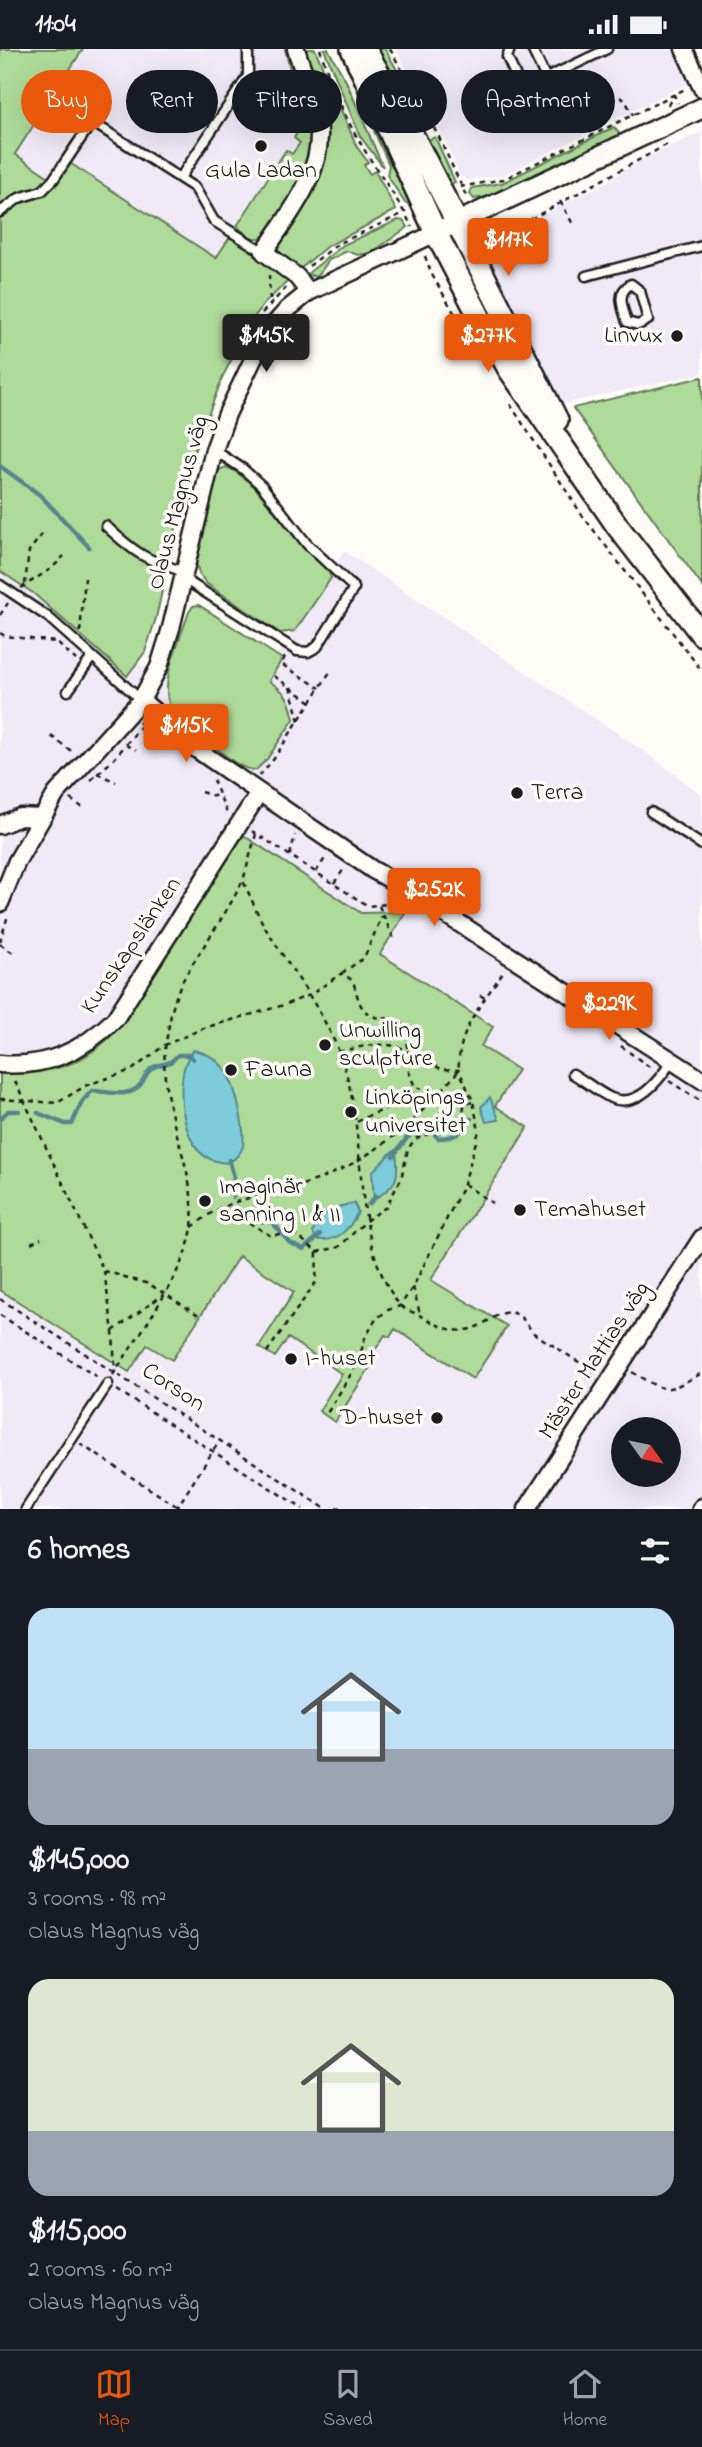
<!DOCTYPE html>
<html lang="en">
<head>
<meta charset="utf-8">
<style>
  :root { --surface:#171b24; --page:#242831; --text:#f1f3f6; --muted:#9ea1a6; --line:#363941; --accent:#ea580c }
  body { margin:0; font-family:"Indie Flower",sans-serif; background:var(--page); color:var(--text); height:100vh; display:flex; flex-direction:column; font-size:26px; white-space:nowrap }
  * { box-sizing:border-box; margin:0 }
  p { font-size:23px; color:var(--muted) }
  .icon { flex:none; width:38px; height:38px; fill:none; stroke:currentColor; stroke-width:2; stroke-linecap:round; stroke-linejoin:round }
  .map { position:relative; height:1460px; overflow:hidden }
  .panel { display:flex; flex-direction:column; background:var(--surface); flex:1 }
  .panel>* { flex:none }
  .top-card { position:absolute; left:21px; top:21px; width:662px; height:63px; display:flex; gap:14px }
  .needle { width:46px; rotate:123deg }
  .fabs { position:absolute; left:611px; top:1368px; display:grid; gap:14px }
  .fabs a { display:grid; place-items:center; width:70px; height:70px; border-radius:50%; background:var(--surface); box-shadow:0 7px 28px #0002; font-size:35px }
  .price { position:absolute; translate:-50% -60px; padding:0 16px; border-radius:7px; background:var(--accent); color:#fff; font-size:23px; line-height:46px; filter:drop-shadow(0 2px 4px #0008) }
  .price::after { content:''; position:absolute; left:50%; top:42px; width:21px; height:16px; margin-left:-10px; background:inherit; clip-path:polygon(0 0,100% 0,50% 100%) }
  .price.active { background:#222; color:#fff }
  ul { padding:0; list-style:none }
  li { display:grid; align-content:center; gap:14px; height:371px; padding:0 28px }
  li span { display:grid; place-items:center; height:217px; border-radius:21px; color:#555 }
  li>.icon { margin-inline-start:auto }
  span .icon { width:126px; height:126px; fill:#fffc; stroke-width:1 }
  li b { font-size:30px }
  h2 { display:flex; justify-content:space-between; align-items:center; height:84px; padding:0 28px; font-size:30px }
  .chip { padding:0 24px; border-radius:32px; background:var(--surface); box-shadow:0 7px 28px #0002; font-size:24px; line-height:63px }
  .chip.active { background:var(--accent); color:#fff }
  .status { display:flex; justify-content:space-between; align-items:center; height:49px; padding:0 35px; background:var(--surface); direction:ltr }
  .status svg { height:19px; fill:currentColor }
  .menu { display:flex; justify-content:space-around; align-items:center; height:98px; border-top:2px solid var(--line); background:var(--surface); font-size:19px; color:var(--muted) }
  .menu a { display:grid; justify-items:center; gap:4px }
  .menu .active { color:var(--accent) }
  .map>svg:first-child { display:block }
  .built { fill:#efeaf5; fill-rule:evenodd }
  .green { fill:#aedb99; stroke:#657c5a; stroke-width:2 }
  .water { fill:#7dccd9; stroke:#56868d; stroke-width:2 }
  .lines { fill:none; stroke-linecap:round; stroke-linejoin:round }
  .stream { stroke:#56868d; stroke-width:4.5 }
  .service-casing { stroke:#1c1c1c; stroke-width:13 }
  .minor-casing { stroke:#1c1c1c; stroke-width:21 }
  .tertiary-casing { stroke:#1c1c1c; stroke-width:24 }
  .secondary-casing { stroke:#1c1c1c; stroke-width:26 }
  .path { stroke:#1c1c1c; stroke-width:2.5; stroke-dasharray:5 5; stroke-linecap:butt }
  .service { stroke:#fdfcf7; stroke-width:8 }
  .minor { stroke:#fdfcf7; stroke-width:16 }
  .tertiary { stroke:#fdfcf7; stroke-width:19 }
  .secondary { stroke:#fdfcf7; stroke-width:21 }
  .poi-dot { fill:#1c1c1c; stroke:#fdfcf7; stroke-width:2.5 }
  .labels { text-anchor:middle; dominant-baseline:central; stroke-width:7; stroke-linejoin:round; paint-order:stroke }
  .poi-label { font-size:24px; fill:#1c1c1c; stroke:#fdfcf7; text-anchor:start }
  .street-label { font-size:24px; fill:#1c1c1c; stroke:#fdfcf7 }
</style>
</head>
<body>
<div class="status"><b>11:04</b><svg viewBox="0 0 49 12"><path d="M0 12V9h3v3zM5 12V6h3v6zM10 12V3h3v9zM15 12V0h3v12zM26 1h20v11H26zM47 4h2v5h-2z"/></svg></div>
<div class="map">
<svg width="702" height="1460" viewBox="0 0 702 1460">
  <rect width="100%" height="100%" fill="#fdfcf7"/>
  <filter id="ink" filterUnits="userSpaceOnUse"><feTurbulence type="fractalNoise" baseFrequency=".0143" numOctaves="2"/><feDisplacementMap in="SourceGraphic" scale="14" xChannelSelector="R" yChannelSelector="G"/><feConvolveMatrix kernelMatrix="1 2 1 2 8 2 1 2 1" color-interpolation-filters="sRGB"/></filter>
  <g filter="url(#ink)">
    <path class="built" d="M83,0H285L303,74L294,89L300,93L292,105L287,102L217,209L62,109L49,128L15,105Z
      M396,0H672L688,34L503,126L466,131L459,125L447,95L429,62L436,58L429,44L422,48Z
      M702,83V324L558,356L481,204L556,158L602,136L636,114Z
      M344,502L645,703L702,746V1460H0V522L33,544L126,627L138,614L232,675ZM623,1381H668V1426H623Z"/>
    <path class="green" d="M0,0H83L15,105L49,128L62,109L216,209L230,188L279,220L289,231L265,254L251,272L223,327L192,408L156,569L145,603L127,627L33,544L0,522Z
      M285,0H291C301,31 314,62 312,95C312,115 279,183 260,189C251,191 243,183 237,177L286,101L292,105L300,94L294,89L303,74Z
      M302,0H315L357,98L368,113L364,116L370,125L375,122L396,161L326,198L300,220C290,214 278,209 277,196L320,112Z
      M324,0H328L346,32L383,118L360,87Z
      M371,0H385L413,49L408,53Z
      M370,69L385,90L413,154L410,155L405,154L387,126L389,116L369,70Z
      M614,78L620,86L569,113L491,147L474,150L470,145L472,139L502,134Z
      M435,88L455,133L447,137L428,91Z
      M398,171L404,172L408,178L371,204L358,206L347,202L329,211L317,228L307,225L343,196Z
      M702,328V537L573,359Z
      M226,418L235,422L254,437L309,505L328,521L331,529L295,582L280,584L207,535L199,525L196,513L217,422Z
      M199,556L282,610L269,632C287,644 289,649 294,670L267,710L256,721C238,720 224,705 210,694C197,684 177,672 170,657C159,633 181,588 189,563L193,557Z
      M243,786L361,864L406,863L380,905L493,978L481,997L518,1021L495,1057L528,1078L431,1231L507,1277L473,1330L395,1280L390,1288L385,1286L370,1309L374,1312L335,1373L319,1362L342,1325L288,1289L275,1308L259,1298L294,1243L239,1207L172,1311L147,1296L129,1323L0,1241V1021C49,1025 76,1021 113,985Z"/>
    <path class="water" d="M193,1001C226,1007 234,1034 240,1063C242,1073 245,1087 243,1097C241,1105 235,1109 229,1114C218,1114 206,1110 199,1102C180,1081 174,1023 193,1001Z
      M490,1048L499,1071L486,1073L481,1058Z
      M393,1102L396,1103C400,1132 396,1135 374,1151L372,1123Z
      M354,1154L358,1163C350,1180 336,1195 316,1190L313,1183L318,1169L338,1158Z"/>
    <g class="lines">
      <path class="stream" d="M0,417L40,446L89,498
        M38,1064L65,1075H72L82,1053L92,1042C108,1042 129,1050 140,1036C145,1030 146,1022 154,1018C166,1012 166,1019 178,1006H189L193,1010
        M0,1070L8,1062H19
        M393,1107L407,1089L425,1075L434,1076L435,1086L438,1089C456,1089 461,1084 471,1070
        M229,1111L234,1128L233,1148
        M369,1155L376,1147
        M237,1159L254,1171L273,1174L290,1194L304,1200L320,1186"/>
      <defs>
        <path id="service" d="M510,0L507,8L522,41
          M532,0L546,29
          M248,27L287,66
          M490,56L607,0
          M180,129L248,27V0
          M0,163L19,149L42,142L53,131L92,73L195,139L214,172L264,203
          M586,227L702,197
          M631,235L640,242L648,271L638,276L627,273C623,259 615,244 631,235Z
          M106,477C136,505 146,511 185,523
          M184,530L297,602L308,603L317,598L354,539L307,495L262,437L243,420L214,401
          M0,536L48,568L141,651
          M68,642L92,608
          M651,763L702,796
          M573,1025C585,1032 598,1043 611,1049C638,1060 659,1031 672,1012
          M26,1460L108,1335"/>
        <path id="minor" d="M296,0C303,23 314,48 318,72C326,122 289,165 264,203L297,228L309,243
          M684,0L702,39
          M141,651L199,702L373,821L400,836L702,1031
          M0,776L20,768L41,769
          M0,854L17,812L56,745L141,651L159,618L171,579L214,401L227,365L258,300L272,278L288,260L309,243L436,184
          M0,1015C47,1019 82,1002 115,970L259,744
          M527,1460L702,1189
          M701,1460L702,1458"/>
        <path id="tertiary" d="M443,180L702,59"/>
        <path id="secondary" d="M352,0L436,184L481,271L509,320L618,478L702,586
          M366,2L401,63L557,371"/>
      </defs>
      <use href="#service" class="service-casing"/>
      <use href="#minor" class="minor-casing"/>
      <use href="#tertiary" class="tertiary-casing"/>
      <use href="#secondary" class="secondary-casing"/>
      <path class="path" d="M320,0C330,32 343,66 361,95C377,123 398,149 412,178
        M390,0L438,86L467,149
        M620,48L625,51L633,66
        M668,56L674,46L678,54
        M460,138L504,130L687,39
        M560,152L574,177
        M483,180L490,192
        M487,194L668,95
        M425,207L431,224L485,317
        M309,217L338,195L406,163
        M269,226L270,254
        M262,264L286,239
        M510,355L582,466L702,622
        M25,535L29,502L43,484
        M21,539L52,519L64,507
        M0,566L8,554
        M80,583L85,529
        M0,584L5,587L56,593L76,611
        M285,608L281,615L320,639
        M274,627L311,653
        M290,638L299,672
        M139,673L156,686
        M51,687L74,704
        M126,696L136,701
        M97,724L116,733
        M259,727L273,711L330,623
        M91,731L114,710L141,677
        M213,731L227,764
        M201,743L221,749
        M70,750L82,758
        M252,782L368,857L398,854
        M256,785L243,832C251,848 257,865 266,880C291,921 321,958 339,1003C371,1082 347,1183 398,1254C403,1261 414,1263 421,1267C434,1274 450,1284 466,1281C493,1277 509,1242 532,1283L596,1324
        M290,806L295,786
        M316,823L326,808
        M334,834L344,820
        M379,857L395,892
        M0,893L8,866
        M0,895L13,904
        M342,924L364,909L382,867
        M480,946L486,950
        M621,997L652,1020
        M339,1003C364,997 383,991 407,1001L409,1023L415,1038L457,1050L464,1056
        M15,1032L104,1222L113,1282L115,1323
        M669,1032L702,1053
        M0,1050L57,1054L87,1036L132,1021L165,996L204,979L284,956L310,946L342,924L353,932C356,941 358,955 365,962C384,980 408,953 407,1001L441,1020L459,1021L473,1052L479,1082L464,1135L413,1238L400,1257L388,1261L376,1270L364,1291L359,1312L326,1366
        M357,1073C364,1069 371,1065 378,1063C396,1056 405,1056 415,1038
        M464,1135L492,1154
        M222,1161L235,1165L271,1187L292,1182L317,1203L339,1198L367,1171L386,1158L401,1130L408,1100L415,1090C437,1079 462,1089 464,1056L472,1053
        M192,1178C201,1172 210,1164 219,1160C249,1145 285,1143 317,1131C375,1109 421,1068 459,1021C456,982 485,951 505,920
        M31,1194L41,1189
        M104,1222L149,1235L200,1267
        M413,1238L420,1265
        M0,1250L326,1460
        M0,1266L100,1330
        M113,1282L164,1245
        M267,1303L316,1233L317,1203
        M632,1323C668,1345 665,1344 702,1324
        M113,1326C137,1288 188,1220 192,1177C194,1158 190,1137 186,1119C176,1078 159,1037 166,994C169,974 173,951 182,933C201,899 225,868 242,833
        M117,1341L303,1460
        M80,1395L178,1458
        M176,1460L220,1391
        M336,1460L344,1457"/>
      <use href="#service" class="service"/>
      <use href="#minor" class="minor"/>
      <use href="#tertiary" class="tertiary"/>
      <use href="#secondary" class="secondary"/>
    </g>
  </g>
  <g class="poi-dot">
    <circle cx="261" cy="97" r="7"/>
    <circle cx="677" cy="287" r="7"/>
    <circle cx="517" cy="744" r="7"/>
    <circle cx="325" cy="996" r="7"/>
    <circle cx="231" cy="1021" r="7"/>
    <circle cx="351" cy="1063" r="7"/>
    <circle cx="205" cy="1152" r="7"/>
    <circle cx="520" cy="1161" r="7"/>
    <circle cx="291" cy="1310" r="7"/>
    <circle cx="437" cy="1369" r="7"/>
  </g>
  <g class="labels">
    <g class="poi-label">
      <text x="261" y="122" text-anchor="middle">Gula Ladan</text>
      <text x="663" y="287" text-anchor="end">Linvux</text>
      <text x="531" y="744">Terra</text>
      <text x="339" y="982">Unwilling<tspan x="339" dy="28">sculpture</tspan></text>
      <text x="245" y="1021">Fauna</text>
      <text x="365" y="1049">Linköpings<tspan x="365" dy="28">universitet</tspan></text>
      <text x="219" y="1138">Imaginär<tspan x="219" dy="28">sanning I &amp; II</tspan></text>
      <text x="534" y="1161">Temahuset</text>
      <text x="305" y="1310">I-huset</text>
      <text x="423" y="1369" text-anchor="end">D-huset</text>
    </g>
    <g class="street-label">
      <text transform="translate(179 454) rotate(-75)">Olaus Magnus väg</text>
      <text transform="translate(132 897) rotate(-56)">Kunskapslänken</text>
      <text transform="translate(595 1312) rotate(-57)">Mäster Mattias väg</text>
      <text transform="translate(173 1339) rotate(33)">Corson</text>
    </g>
  </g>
</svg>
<div class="fabs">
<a><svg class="needle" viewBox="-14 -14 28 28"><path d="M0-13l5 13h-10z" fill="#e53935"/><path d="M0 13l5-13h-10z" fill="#9ea1a6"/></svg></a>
</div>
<b class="price" style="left:508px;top:229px">$117K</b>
<b class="price active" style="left:266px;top:325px">$145K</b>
<b class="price" style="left:488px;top:325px">$277K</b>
<b class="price" style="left:186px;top:715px">$115K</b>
<b class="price" style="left:434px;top:879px">$252K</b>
<b class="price" style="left:609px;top:993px">$229K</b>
<div class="top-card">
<a class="chip active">Buy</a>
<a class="chip">Rent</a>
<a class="chip">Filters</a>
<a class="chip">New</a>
<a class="chip">Apartment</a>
</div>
</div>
<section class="panel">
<h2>6 homes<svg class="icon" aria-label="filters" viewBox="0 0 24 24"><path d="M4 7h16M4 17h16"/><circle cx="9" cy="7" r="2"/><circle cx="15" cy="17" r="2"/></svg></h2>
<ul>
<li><span style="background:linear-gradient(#bfe0f5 65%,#9aa5b1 0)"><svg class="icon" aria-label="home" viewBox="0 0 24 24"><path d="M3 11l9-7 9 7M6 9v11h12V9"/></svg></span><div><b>$145,000</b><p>3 rooms · 98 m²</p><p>Olaus Magnus väg</p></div></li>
<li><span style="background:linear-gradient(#dfe7d0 70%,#9aa5b1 0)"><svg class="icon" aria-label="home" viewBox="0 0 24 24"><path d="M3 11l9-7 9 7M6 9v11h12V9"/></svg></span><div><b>$115,000</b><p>2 rooms · 60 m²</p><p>Olaus Magnus väg</p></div></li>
</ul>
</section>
<nav class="menu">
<a class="active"><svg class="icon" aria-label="map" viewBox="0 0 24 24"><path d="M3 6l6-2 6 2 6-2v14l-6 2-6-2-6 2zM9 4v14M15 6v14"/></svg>Map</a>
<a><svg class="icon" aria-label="saved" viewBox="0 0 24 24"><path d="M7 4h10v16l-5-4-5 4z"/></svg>Saved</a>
<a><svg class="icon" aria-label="home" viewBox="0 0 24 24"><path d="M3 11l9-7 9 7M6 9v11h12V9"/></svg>Home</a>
</nav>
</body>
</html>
